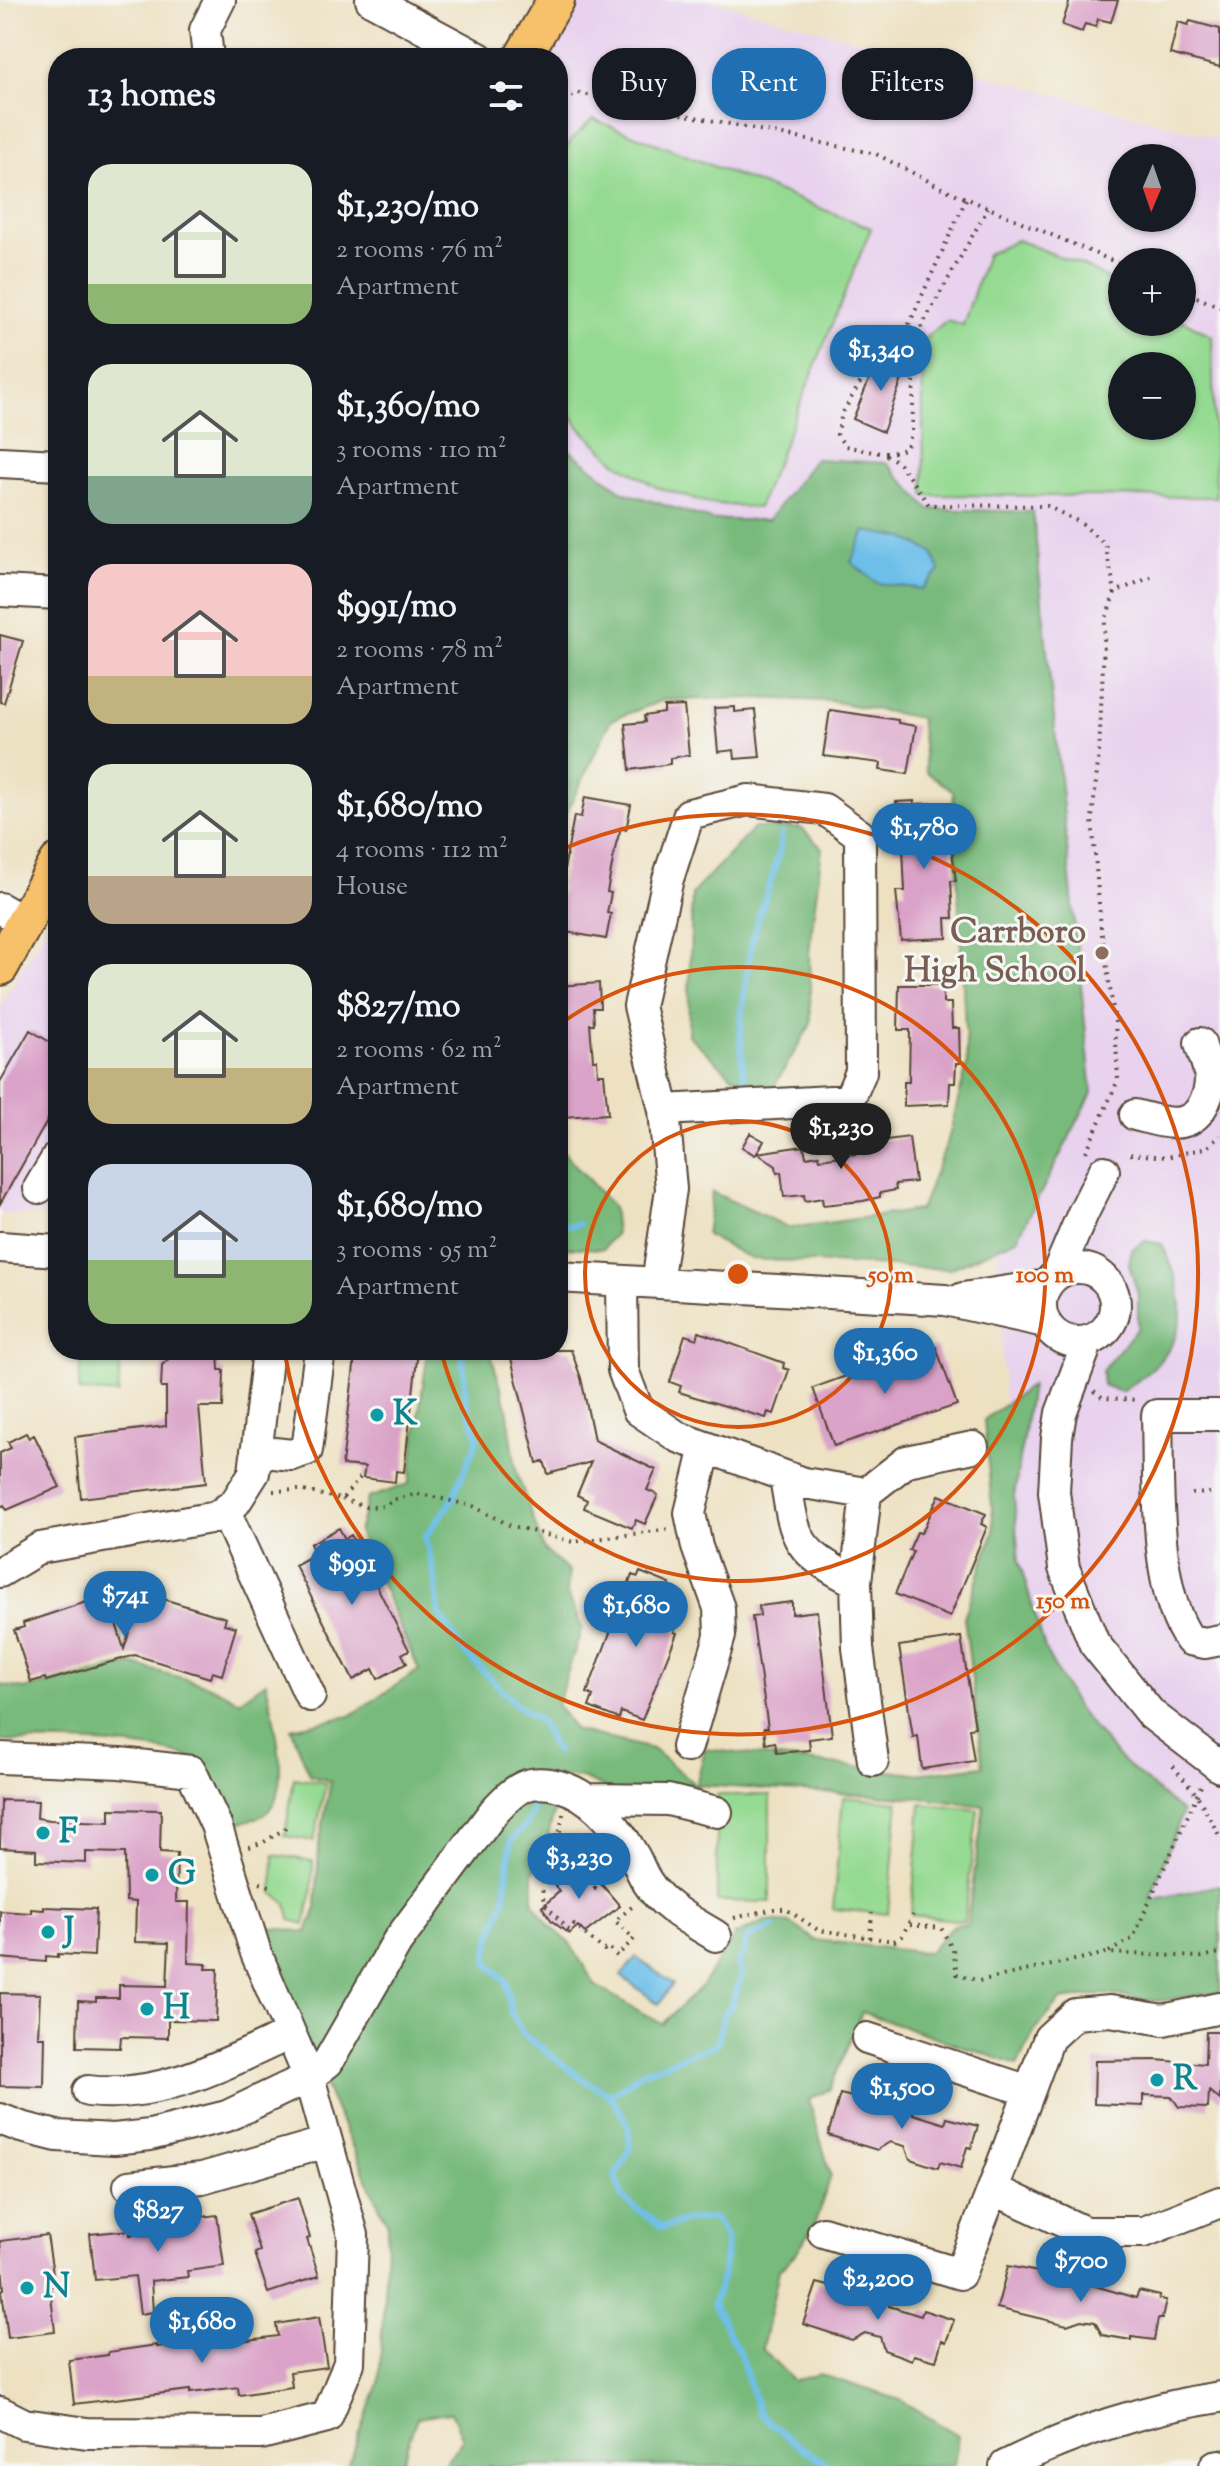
<!DOCTYPE html>
<html lang="en">
<head>
<meta charset="utf-8">
<style>
  :root { --surface:#171b24; --page:#20242c; --text:#f1f3f6; --muted:#9ea1a6; --accent:#1f6fb2 }
  body { margin:0; font-family:"Sorts Mill Goudy",serif; background:var(--page); color:var(--text); height:100vh; display:flex; flex-direction:column; font-size:30px; white-space:nowrap }
  * { box-sizing:border-box; margin:0 }
  p { font-size:26px; color:var(--muted) }
  .icon { flex:none; width:44px; height:44px; fill:none; stroke:currentColor; stroke-width:2; stroke-linecap:round; stroke-linejoin:round }
  .map { position:relative; flex:1; overflow:hidden }
  .details { position:absolute; left:48px; top:48px; width:520px; height:1312px; display:flex; flex-direction:column; background:var(--surface); border-radius:32px; box-shadow:0 2px 6px #0004 }
  .details>* { flex:none }
  .hud { position:absolute; left:592px; top:48px; width:508px; height:72px; display:flex; gap:16px }
  .needle { width:52px; rotate:182deg }
  .fabs { position:absolute; left:1108px; top:144px; display:grid; gap:16px }
  .fabs a { display:grid; place-items:center; width:88px; height:88px; border-radius:50%; background:var(--surface); box-shadow:0 2px 6px #0004; font-size:40px }
  .price { position:absolute; translate:-50% -68px; padding:0 18px; border-radius:28px; background:var(--accent); color:#fff; font-size:26px; line-height:52px; filter:drop-shadow(0 2px 4px #0008) }
  .price::after { content:''; position:absolute; left:50%; top:48px; width:24px; height:18px; margin-left:-12px; background:inherit; clip-path:polygon(0 0,100% 0,50% 100%) }
  .price.current { background:#222; color:#fff }
  ul { padding:0; list-style:none }
  li { display:flex; align-items:center; gap:24px; height:200px; padding:0 40px }
  li span { display:grid; place-items:center; flex:none; width:224px; height:160px; border-radius:24px; color:#555 }
  li>.icon { margin-inline-start:auto }
  span .icon { width:96px; height:96px; fill:#fffc; stroke-width:1 }
  li b { font-size:34px }
  h2 { display:flex; justify-content:space-between; align-items:center; height:96px; padding:0 40px; font-size:34px }
  .tag { padding:0 28px; border-radius:32px; background:var(--surface); box-shadow:0 2px 6px #0004; font-size:28px; line-height:72px }
  .tag.current { background:var(--accent); color:#fff }
  .map>svg:first-child { display:block }
  .built { fill:#e8d2ee; fill-rule:evenodd }
  .green { fill:#95da92; stroke:#688258; stroke-width:2; fill-rule:evenodd }
  .forest { fill:#78ba7c; stroke:#5a724d; stroke-width:2 }
  .water { fill:#6dbfe9; stroke:#547484; stroke-width:2 }
  .lines { fill:none; stroke-linecap:round; stroke-linejoin:round }
  .stream { stroke:#6dbfe9; stroke-width:6 }
  .building { fill:#daa2c8 }
  .minor-casing { stroke:#564537; stroke-width:34 }
  .major-casing { stroke:#564537; stroke-width:40 }
  .path { stroke:#564537; stroke-width:4; stroke-dasharray:2 6; stroke-linecap:butt }
  .minor { stroke:#fff; stroke-width:30 }
  .major { stroke:#f7c06b; stroke-width:36 }
  .ring { fill:none; stroke:#d7540e; stroke-width:4 }
  .education-dot { fill:#8d6e63; stroke:#f6f6f2; stroke-width:3 }
  .culture-dot { fill:#0f9aa8; stroke:#f6f6f2; stroke-width:3 }
  .labels { text-anchor:middle; dominant-baseline:central; stroke-width:6; stroke-linejoin:round; paint-order:stroke }
  .education-label { font-size:34px; font-weight:bold; fill:#785e54; stroke:#f6f6f2; text-anchor:end }
  .culture-label { font-size:34px; font-weight:bold; fill:#0d838f; stroke:#f6f6f2; text-anchor:start }
  .centre { fill:#d7540e; stroke:#f6f6f2; stroke-width:4 }
  .ring-label { font-size:24px; text-anchor:middle; font-weight:bold; fill:#d7540e; stroke:#f6f6f2; stroke-width:6; stroke-linejoin:round; paint-order:stroke }
</style>
</head>
<body>
<div class="map">
<svg width="1220" height="2466" viewBox="0 0 1220 2466">
  <rect width="100%" height="100%" fill="#f6f6f2"/>
  <filter id="ink" filterUnits="userSpaceOnUse"><feTurbulence type="fractalNoise" baseFrequency=".0125" numOctaves="2"/><feDisplacementMap in="SourceGraphic" scale="16" xChannelSelector="R" yChannelSelector="G"/><feConvolveMatrix kernelMatrix="1 2 1 2 8 2 1 2 1" color-interpolation-filters="sRGB"/></filter>
  <filter id="wash" filterUnits="userSpaceOnUse"><feTurbulence type="fractalNoise" baseFrequency=".006" numOctaves="4" result="noise"/><feDisplacementMap in="SourceGraphic" scale="32" xChannelSelector="R" yChannelSelector="G"/><feGaussianBlur stdDeviation="1.8" result="paint"/><feColorMatrix in="noise" values="0 0 0 0 0 0 0 0 0 0 0 0 0 0 0 0 0 1.4 0 .05"/><feComposite in="paint" operator="in"/></filter>
  <g filter="url(#wash)">
    <rect width="100%" height="100%" fill="#ede1c2"/>
    <path class="built" d="M583,0H710L1220,139V1916L1028,1953L972,648L558,636V58H550ZM1122,158H1182V218H1122ZM1122,262H1182V322H1122ZM1122,366H1182V426H1122Z
      M58,907V1216L0,1214V1007Z"/>
    <path class="green" d="M593,119L871,228L758,508L708,503L656,487L614,461L581,429L558,396V161L572,139Z
      M1017,240L1084,266L1122,287V322H1182V320L1212,336L1216,497L924,495L922,341L947,320L963,325L987,254ZM1122,366H1182V426H1122Z
      M81,1350H121L118,1394L79,1391Z
      M294,1778L326,1783L314,1841L285,1836Z
      M717,1795H770V1902L717,1901Z
      M843,1797L898,1802L888,1914L833,1909Z
      M921,1804L978,1810L964,1921L911,1915Z
      M274,1855L313,1861L312,1890L305,1924L290,1920L287,1904L273,1893Z"/>
    <path class="forest" d="M558,435L564,446L623,492L712,520H768L815,459L887,463L929,509L1033,512L1092,1093L1017,1239L950,1269L751,1259L706,1235L712,1192L790,1228L920,1210L948,1140L967,1065L953,791L926,772L920,718L830,701L754,698L664,700L611,720L559,828L558,837Z
      M754,828H801L822,848L809,953L811,1024L772,1090L732,1076L688,1035L692,894Z
      M558,1146L613,1207L616,1233L603,1249L558,1247Z
      M1145,1241L1162,1244C1196,1313 1186,1350 1121,1392L1103,1385L1102,1370L1138,1328V1294L1129,1264L1132,1249Z
      M428,1350L490,1352L507,1407L516,1470L544,1550L569,1572L567,1593L582,1628L557,1705L575,1730L652,1749L696,1785L705,1749L915,1774L983,1766L964,1617L994,1531L984,1420L1031,1385L1014,1497L1019,1561L1046,1652L1077,1708L1118,1757L1182,1812L1150,1900L1220,1885V1992L1157,2001L1103,1994L1061,2000L1036,2029L1017,2065L862,2012L830,2089L809,2100L831,2176L814,2225L796,2253L779,2270L762,2349L794,2381L819,2374L900,2400L958,2435L954,2466H443L463,2438L451,2412L417,2417L400,2466H348L379,2383L388,2225L322,2080L401,1945L522,1794L558,1798L542,1857L533,1873V1902L549,1925L569,1942L596,1986L662,2024L701,1987L735,1935L765,1921L791,1923L815,1940L929,1953L953,1925L967,1924L984,1806L922,1798L697,1785L618,1793L581,1778L530,1772L490,1792L406,1907L311,2067L249,1906L258,1903L267,1927L307,1932L316,1908L319,1844L331,1781L310,1776L291,1728L350,1716L419,1670L358,1532L368,1498L409,1484Z
      M131,1664L208,1685L239,1701L266,1682C272,1713 296,1794 263,1815C254,1821 238,1822 227,1825L203,1761C139,1740 67,1742 0,1741V1685L25,1689Z"/>
    <path class="water" d="M865,531L905,538L932,552L940,571L922,589L877,583L851,562Z
      M636,1957L673,1984L659,2004L621,1976Z"/>
    <g class="lines">
      <path class="stream" d="M744,1085C745,1069 741,1057 741,1042C739,1018 748,966 752,942C760,904 778,872 782,834
        M558,1227L579,1224
        M462,1350L466,1403L478,1438L451,1502L425,1537L434,1573L439,1613L464,1652L518,1706L540,1721L556,1752
        M539,1797L527,1824L511,1841L504,1902L490,1940L487,1963L506,1981L511,2013L522,2033L585,2081L609,2094L628,2124L630,2150L615,2176L623,2198L662,2228L689,2220L714,2218L727,2239L723,2275L713,2304L740,2354L759,2413L792,2441L829,2466
        M609,2094L621,2089L638,2074L717,2044L724,2014L730,2007L742,1976L738,1963L744,1954L747,1938L774,1927"/>
    </g>
    <g id="blocks">
      <path class="building" d="M1070,0H1118L1111,22L1098,19L1096,27L1085,24L1082,32L1062,25Z
        M1190,21L1220,29V67L1170,54L1178,22L1188,25Z
        M880,353L907,365L883,432L853,419Z
        M0,635L23,641L4,703L0,702Z
        M684,706L689,755L670,758V764L630,770L625,724L645,722L644,716L664,713V707Z
        M735,707V712L755,710L760,757L735,759L734,750L718,752L714,708Z
        M830,710L898,720V723L916,726L908,774L880,770L881,763L823,756Z
        M585,797L631,805L626,830L621,828L616,844L607,892L611,893L607,913L611,914L606,939L560,931L564,911L558,910L563,886H561L574,816L581,817Z
        M914,801V804L940,803L941,821H948L956,881H951L953,918H946L947,938L901,940L896,891H905L903,849H895L894,826H897L896,802Z
        M599,983L600,1008H593L594,1024H590L593,1060H597L598,1074H604L608,1114L562,1117L561,1097H558V986Z
        M899,985H943V1003H951L952,1028H959L960,1063H956L955,1083H950L949,1104L904,1106V1082H909L910,1030H898Z
        M30,1030L58,1047V1102L0,1204V1082Z
        M750,1133L764,1141L757,1153L804,1146L806,1157L819,1155L820,1159L857,1154L856,1149L864,1148V1143L909,1137L915,1182L895,1184L896,1190L880,1193V1197L863,1201L823,1205L822,1198L805,1201L804,1195L784,1197L781,1172L777,1173L776,1166L757,1153L755,1155L742,1147Z
        M699,1332L784,1363L783,1368L789,1370L774,1414L768,1412L766,1418L695,1397L679,1392L681,1386L670,1382L685,1335L697,1339Z
        M936,1347L957,1405L834,1446L813,1388L898,1357L899,1360Z
        M198,1350H218L219,1370H224L223,1407H199L206,1483L81,1498L75,1437L166,1426V1388H161L162,1365L174,1354L197,1355Z
        M356,1350H418L404,1472L396,1471L395,1482L363,1478L365,1467L342,1465Z
        M509,1350H571L581,1378L594,1440L656,1470L647,1490L658,1495L645,1524L636,1520L632,1528L584,1508L587,1500L577,1495L591,1462L548,1474L544,1461L537,1463Z
        M26,1433L29,1438L34,1435L60,1487L7,1510L4,1505L0,1507V1453L11,1448L8,1442Z
        M939,1495L986,1514L981,1524L987,1527L950,1617L895,1594L913,1551L909,1550L917,1532L921,1533L924,1528Z
        M339,1528L345,1539L351,1535L409,1650L402,1654L407,1663L378,1679L373,1669L353,1680L295,1565L315,1554L310,1544Z
        M640,1572L670,1584L666,1595L685,1602L674,1632L677,1633L642,1720L621,1712L619,1719L589,1707L593,1696L587,1693L632,1575L638,1577Z
        M150,1595L226,1618L224,1624L236,1627L222,1675L212,1672L210,1678L135,1655L46,1681L45,1678L31,1682L14,1630L24,1627L23,1623L101,1597L106,1612L112,1610L124,1649L139,1603L147,1605Z
        M792,1602V1614L817,1611L832,1736L809,1739L810,1750L777,1753L775,1742L766,1744L764,1728H768L752,1617L760,1616L759,1606Z
        M961,1637L975,1727L969,1728L974,1761L922,1769L918,1736L913,1737L899,1646Z
        M1,1800L38,1801L37,1818L50,1820L110,1822V1809L161,1810L160,1852L177,1853L176,1902H189L188,1963L207,1964L206,1969H218L216,2021L168,2020V2038L121,2037L120,2048L77,2047L78,2001L96,2002V1998H119V1985L167,1986L169,1943L135,1942L136,1902L126,1901L125,1853L86,1852V1863L36,1861V1850L0,1848Z
        M573,1864L579,1872L586,1866L620,1906L585,1933L578,1926L569,1934L552,1921L542,1907L559,1892L554,1884L556,1880Z
        M44,1907L96,1909L94,1956L58,1954V1957L46,1956V1962L0,1958V1911L31,1913V1909L44,1910Z
        M0,1993L40,1994L38,2037H45L44,2087L0,2086Z
        M1206,2032H1220V2100L1209,2091L1208,2108L1179,2107L1171,2096L1143,2095V2106L1094,2104L1095,2061L1155,2060L1205,2064Z
        M840,2094L913,2112V2114L945,2124L947,2118L978,2126L971,2148L967,2147L961,2168L940,2162L938,2168L910,2159L905,2146L890,2142L877,2150L828,2135Z
        M298,2198L310,2238L307,2239L319,2276L268,2293L255,2253L260,2251L248,2214Z
        M217,2215L224,2266L187,2271L188,2277L151,2281L153,2312L140,2314L135,2276L95,2280L90,2234L130,2230V2235L166,2230L178,2227V2220Z
        M47,2235L55,2286H50L55,2332L8,2338L2,2290L4,2289L0,2241Z
        M1008,2266L1038,2272L1066,2283L1068,2278L1136,2298L1139,2291L1160,2296L1159,2299L1166,2300L1162,2319H1158L1154,2340L1131,2337V2340L1102,2335L1095,2322L1081,2320L1067,2325L997,2308Z
        M817,2283L874,2298L890,2303L889,2306L921,2316L923,2310L954,2320L946,2342L942,2340L936,2361L914,2355L912,2360L884,2350L880,2337L865,2333L852,2340L803,2324Z
        M319,2317L327,2367L290,2372L292,2387L239,2395L238,2387L190,2393V2390L74,2404L69,2360L108,2355V2352L157,2345V2347L233,2335L234,2342L278,2336L276,2324Z"/>
    </g>
  </g>
  <g filter="url(#ink)">
    <use href="#blocks" fill-opacity="0" stroke="#564537" stroke-width="2"/>
    <g class="lines">
      <defs>
        <path id="minor" d="M371,0L479,58
          M208,58L205,30L220,0
          M0,462L58,465
          M0,591L58,594
          M0,908L24,922
          M1135,1115C1156,1120 1184,1132 1200,1110C1206,1101 1210,1092 1210,1080C1210,1069 1203,1055 1200,1043
          M39,1188L58,1156
          M0,1247L58,1251
          M1041 1305a37 37 0 1 1 74 0a37 37 0 1 1-74 0Z
          M1057,1274L1083,1213L1104,1171
          M558,1277L945,1300L1045,1322
          M622,1281L623,1370L638,1410L678,1437L804,1483L866,1493L907,1461L973,1447
          M657,1283L671,1189L664,1110L639,1006L668,879L689,814L748,800L824,809L860,835L861,1072L849,1100L664,1110
          M963,1298L1047,1285
          M1088,1341L1061,1413L1057,1438L1054,1492L1064,1568L1094,1643L1151,1714L1220,1767
          M1220,1415H1157C1159,1477 1153,1591 1190,1640L1205,1643L1220,1640
          M256,1451L292,1455L307,1450L320,1350
          M785,1476C795,1542 795,1550 856,1582
          M866,1493L856,1582L858,1648L873,1761
          M225,1511L310,1696
          M0,1572L40,1548L216,1517L235,1503L254,1473L268,1350
          M687,1747L720,1636L719,1608L697,1547L690,1513L706,1447
          M0,1758L120,1763L191,1771L216,1825L256,1953L309,2077L353,2235L349,2363L327,2417L261,2434L87,2433L24,2424L0,2412
          M590,1799L668,1800L717,1812
          M1220,2008L1163,2020L1110,2011L1075,2014L1049,2038L993,2189L1085,2232H1144L1220,2202
          M867,2038L1029,2091
          M88,2091C159,2100 227,2063 290,2034
          M0,2119L21,2127L57,2136L114,2139L150,2135L227,2116L309,2077L328,2062L397,1942L495,1810C517,1787 528,1778 559,1786C593,1795 617,1826 634,1856C639,1865 642,1875 648,1883C664,1908 692,1921 716,1936
          M129,2186L202,2178L327,2142
          M823,2232L960,2274L993,2189
          M1005,2466C1068,2434 1150,2407 1220,2397
          M1215,2466L1220,2465"/>
        <path id="major" d="M522,58L556,0
          M0,967L58,862"/>
      </defs>
      <use href="#minor" class="minor-casing"/>
      <use href="#major" class="major-casing"/>
      <path class="path" d="M558,105L578,93L876,154L942,188L1122,265
        M966,199L906,331L881,347L842,414L837,435L845,446C866,450 888,459 907,447L912,431L915,357L919,331L988,208
        M1182,291L1220,307
        M886,455L898,462L929,505L1047,506L1081,523L1105,544L1115,591
        M1086,1152L1118,1080L1115,1022L1101,928L1092,819L1099,753L1105,621L1115,592L1151,577
        M1130,1154L1167,1157L1206,1148L1220,1135
        M1094,1391L1103,1398L1139,1400
        M273,1491L299,1490L342,1499L364,1473
        M1192,1494L1211,1493
        M342,1499L366,1507L384,1506L396,1499L416,1494L425,1495L473,1506L509,1525L573,1542L671,1529
        M1173,1766L1197,1795L1220,1837
        M563,1814L556,1853L546,1866L542,1894L545,1904L568,1930L574,1925L604,1950L608,1947L617,1956L634,1939L615,1921L633,1906
        M249,1847L264,1842L286,1828
        M260,1883L273,1887
        M595,1889V1861L599,1857
        M594,1890L615,1873
        M734,1918L774,1909H786L818,1930L894,1941L902,1936L913,1915
        M910,1925L941,1928L953,1950L957,1974L979,1981L1107,1953L1201,1957L1220,1953
        M870,1938L872,1913
        M1109,1952L1133,1938L1201,1786"/>
      <use href="#minor" class="minor"/>
      <use href="#major" class="major"/>
    </g>
  </g>
  <g class="ring">
    <circle cx="738" cy="1274" r="153"/>
    <path d="M560 1024A307 307 0 1 1 441 1351"/>
    <path d="M558 851A460 460 0 1 1 285 1354"/>
  </g>
  <circle class="education-dot" cx="1102" cy="953" r="8"/>
  <g class="culture-dot">
    <circle cx="377" cy="1415" r="8"/>
    <circle cx="43" cy="1833" r="8"/>
    <circle cx="152" cy="1875" r="8"/>
    <circle cx="48" cy="1932" r="8"/>
    <circle cx="147" cy="2009" r="8"/>
    <circle cx="1157" cy="2080" r="8"/>
    <circle cx="27" cy="2288" r="8"/>
  </g>
  <g class="labels">
    <g class="education-label">
      <text x="1086" y="933">Carrboro<tspan x="1086" dy="39">High School</tspan></text>
    </g>
    <g class="culture-label">
      <text x="393" y="1415">K</text>
      <text x="59" y="1833">F</text>
      <text x="168" y="1875">G</text>
      <text x="64" y="1932">J</text>
      <text x="163" y="2009">H</text>
      <text x="1173" y="2080">R</text>
      <text x="43" y="2288">N</text>
    </g>
  </g>
  <circle cx="738" cy="1274" r="12" class="centre"/>
  <g class="ring-label">
    <text x="891" y="1282">50 m</text>
    <text x="1045" y="1282">100 m</text>
    <text x="1063" y="1608">150 m</text>
  </g>
</svg>
<div class="fabs">
<a><svg class="needle" viewBox="-14 -14 28 28"><path d="M0-13l5 13h-10z" fill="#e53935"/><path d="M0 13l5-13h-10z" fill="#9ea1a6"/></svg></a>
<a>+</a>
<a>−</a>
</div>
<b class="price" style="left:881px;top:393px">$1,340</b>
<b class="price" style="left:924px;top:871px">$1,780</b>
<b class="price current" style="left:841px;top:1171px">$1,230</b>
<b class="price" style="left:885px;top:1396px">$1,360</b>
<b class="price" style="left:352px;top:1607px">$991</b>
<b class="price" style="left:125px;top:1639px">$741</b>
<b class="price" style="left:636px;top:1649px">$1,680</b>
<b class="price" style="left:579px;top:1901px">$3,230</b>
<b class="price" style="left:902px;top:2131px">$1,500</b>
<b class="price" style="left:158px;top:2254px">$827</b>
<b class="price" style="left:1081px;top:2304px">$700</b>
<b class="price" style="left:878px;top:2322px">$2,200</b>
<b class="price" style="left:202px;top:2365px">$1,680</b>
<div class="hud">
<a class="tag">Buy</a>
<a class="tag current">Rent</a>
<a class="tag">Filters</a>
</div>
<section class="details">
<h2>13 homes<svg class="icon" aria-label="filters" viewBox="0 0 24 24"><path d="M4 7h16M4 17h16"/><circle cx="9" cy="7" r="2"/><circle cx="15" cy="17" r="2"/></svg></h2>
<ul>
<li><span style="background:linear-gradient(#dfe7d0 75%,#8fb573 0)"><svg class="icon" aria-label="home" viewBox="0 0 24 24"><path d="M3 11l9-7 9 7M6 9v11h12V9"/></svg></span><div><b>$1,230/mo</b><p>2 rooms · 76 m²</p><p>Apartment</p></div></li>
<li><span style="background:linear-gradient(#dfe7d0 70%,#7fa58c 0)"><svg class="icon" aria-label="home" viewBox="0 0 24 24"><path d="M3 11l9-7 9 7M6 9v11h12V9"/></svg></span><div><b>$1,360/mo</b><p>3 rooms · 110 m²</p><p>Apartment</p></div></li>
<li><span style="background:linear-gradient(#f6c9c9 70%,#c2b280 0)"><svg class="icon" aria-label="home" viewBox="0 0 24 24"><path d="M3 11l9-7 9 7M6 9v11h12V9"/></svg></span><div><b>$991/mo</b><p>2 rooms · 78 m²</p><p>Apartment</p></div></li>
<li><span style="background:linear-gradient(#dfe7d0 70%,#b9a48a 0)"><svg class="icon" aria-label="home" viewBox="0 0 24 24"><path d="M3 11l9-7 9 7M6 9v11h12V9"/></svg></span><div><b>$1,680/mo</b><p>4 rooms · 112 m²</p><p>House</p></div></li>
<li><span style="background:linear-gradient(#dfe7d0 65%,#c2b280 0)"><svg class="icon" aria-label="home" viewBox="0 0 24 24"><path d="M3 11l9-7 9 7M6 9v11h12V9"/></svg></span><div><b>$827/mo</b><p>2 rooms · 62 m²</p><p>Apartment</p></div></li>
<li><span style="background:linear-gradient(#c9d6e8 60%,#8fb573 0)"><svg class="icon" aria-label="home" viewBox="0 0 24 24"><path d="M3 11l9-7 9 7M6 9v11h12V9"/></svg></span><div><b>$1,680/mo</b><p>3 rooms · 95 m²</p><p>Apartment</p></div></li>
</ul>
</section>
</div>
</body>
</html>
